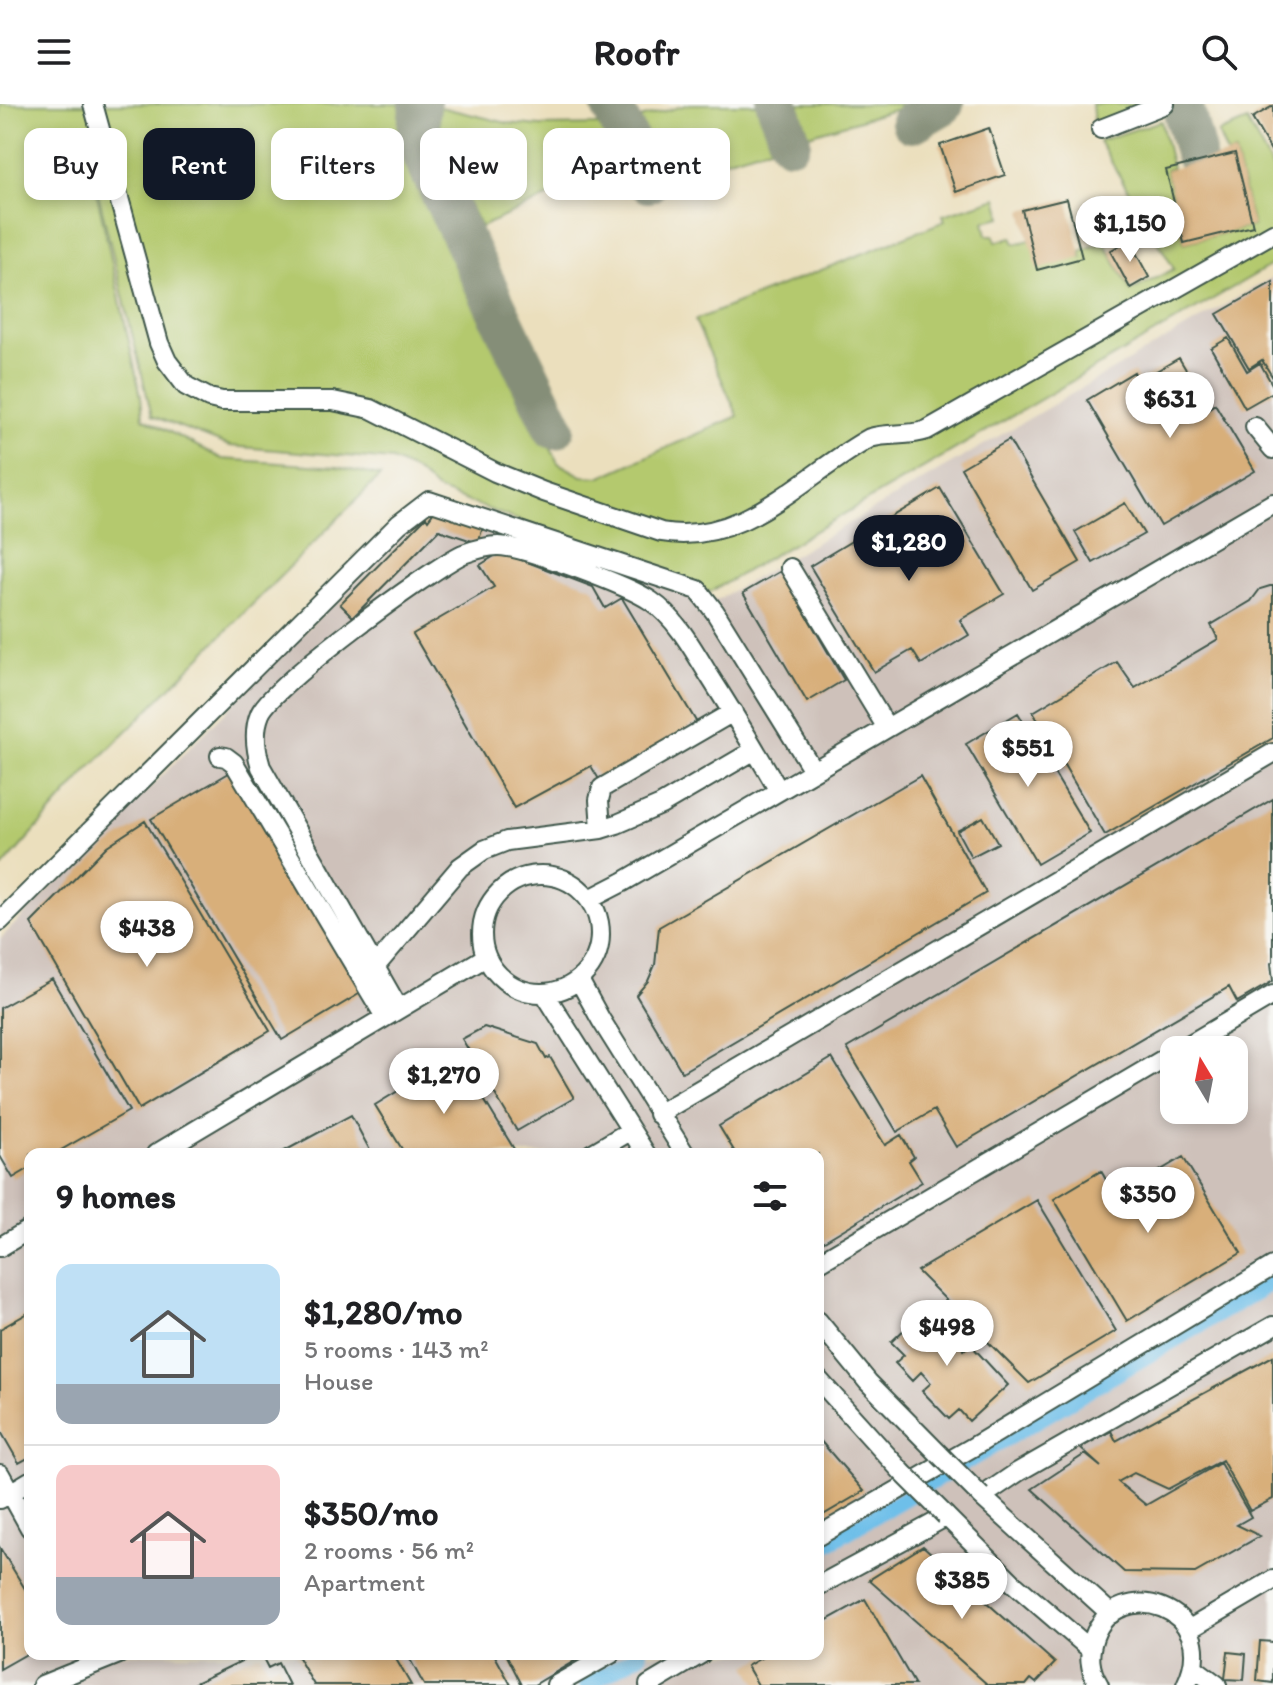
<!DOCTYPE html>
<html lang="en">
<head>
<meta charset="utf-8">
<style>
  :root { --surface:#fff; --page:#f2f2f2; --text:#202124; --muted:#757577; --line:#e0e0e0; --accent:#111827 }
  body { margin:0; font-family:Itim,sans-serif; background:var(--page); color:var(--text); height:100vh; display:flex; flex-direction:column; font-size:30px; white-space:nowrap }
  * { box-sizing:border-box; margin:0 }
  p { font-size:26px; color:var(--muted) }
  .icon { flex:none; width:44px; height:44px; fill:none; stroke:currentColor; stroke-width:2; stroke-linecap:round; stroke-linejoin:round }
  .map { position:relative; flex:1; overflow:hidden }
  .panel { position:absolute; left:24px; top:1044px; width:800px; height:512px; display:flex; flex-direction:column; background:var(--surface); border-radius:16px; box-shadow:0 4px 12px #0003 }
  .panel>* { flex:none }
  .hud { position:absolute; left:24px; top:24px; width:800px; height:72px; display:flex; gap:16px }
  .needle { width:52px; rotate:350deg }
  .fabs { position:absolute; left:1160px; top:932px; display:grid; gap:16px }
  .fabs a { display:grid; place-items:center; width:88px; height:88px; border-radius:16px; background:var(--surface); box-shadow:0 4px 12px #0003; font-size:40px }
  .price { position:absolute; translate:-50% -68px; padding:0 18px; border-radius:28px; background:#fff; color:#222; font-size:26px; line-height:52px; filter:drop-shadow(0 2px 4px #0008) }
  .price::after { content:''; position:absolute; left:50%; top:48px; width:24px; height:18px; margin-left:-12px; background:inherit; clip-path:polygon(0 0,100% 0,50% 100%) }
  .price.active { background:var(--accent); color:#fff }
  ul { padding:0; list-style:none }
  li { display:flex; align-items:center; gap:24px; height:200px; padding:0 32px }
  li+li { border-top:2px solid var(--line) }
  li span { display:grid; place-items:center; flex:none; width:224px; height:160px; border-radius:16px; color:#555 }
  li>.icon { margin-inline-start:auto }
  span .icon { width:96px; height:96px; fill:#fffc; stroke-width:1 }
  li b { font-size:34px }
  h2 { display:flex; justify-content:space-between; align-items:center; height:96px; padding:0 32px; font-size:34px }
  .tag { padding:0 28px; border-radius:16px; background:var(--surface); box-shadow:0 4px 12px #0003; font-size:28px; line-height:72px }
  .tag.active { background:var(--accent); color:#fff }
  header { display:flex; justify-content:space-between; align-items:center; height:104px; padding:0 32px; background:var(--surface); font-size:36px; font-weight:700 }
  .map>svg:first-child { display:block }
  .industrial { fill:#cec1ba; fill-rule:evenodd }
  .green { fill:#b4c96e; stroke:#6a8351; stroke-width:2 }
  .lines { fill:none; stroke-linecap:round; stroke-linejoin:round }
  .canal { stroke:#6ebfe9; stroke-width:16 }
  .taxiway { stroke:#858e78; stroke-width:42 }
  .building { fill:#d8af7a }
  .minor-casing { stroke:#3e5549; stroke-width:22 }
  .minor { stroke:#fff; stroke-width:18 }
  .minor-bridge-casing { stroke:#3e5549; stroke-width:22; stroke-linecap:butt }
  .minor-bridge { stroke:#fff; stroke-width:18 }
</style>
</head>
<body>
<header><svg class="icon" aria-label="menu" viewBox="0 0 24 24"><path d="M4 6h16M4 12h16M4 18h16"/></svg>Roofr<svg class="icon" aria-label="search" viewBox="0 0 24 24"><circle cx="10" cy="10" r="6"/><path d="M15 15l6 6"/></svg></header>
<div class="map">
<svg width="1273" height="1581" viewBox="0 0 1273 1581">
  <rect width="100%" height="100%" fill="#f6f6f2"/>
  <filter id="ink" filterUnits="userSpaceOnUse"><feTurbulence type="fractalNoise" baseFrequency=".0125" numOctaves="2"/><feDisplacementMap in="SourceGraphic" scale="16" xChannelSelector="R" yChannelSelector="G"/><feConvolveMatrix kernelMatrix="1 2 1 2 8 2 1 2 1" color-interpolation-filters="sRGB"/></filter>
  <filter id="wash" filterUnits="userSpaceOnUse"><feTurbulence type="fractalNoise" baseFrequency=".006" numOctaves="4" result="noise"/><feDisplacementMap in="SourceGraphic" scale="32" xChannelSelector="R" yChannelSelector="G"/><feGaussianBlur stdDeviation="1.8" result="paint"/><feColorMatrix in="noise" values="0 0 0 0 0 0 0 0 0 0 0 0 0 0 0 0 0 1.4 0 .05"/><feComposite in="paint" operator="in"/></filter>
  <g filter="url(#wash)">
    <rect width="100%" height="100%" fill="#ebdfbd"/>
    <path class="industrial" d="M1273,173V1581H0V835L429,402L717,496ZM1174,946H1234V1006H1174ZM30,1050H818V1550H30Z"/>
    <path class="green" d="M0,0H404L407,44L413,65L558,359L582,372L601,373L738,312L695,216L945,117L943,111L997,94L1002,113L984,117L987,131H994L996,138L1012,133L1015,140L1030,136L1082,154L1080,147L1104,138L1131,187L1174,165L1099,37L1161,17L1172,64L1166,66L1184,139L1253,122L1235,49L1227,51L1218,29L1247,17L1273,65V160L710,488L437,386L417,368L392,356L230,342L152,312L85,35L141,293L143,314L222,355L337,363L380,372L89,665L0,766Z
      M690,0H767L780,40L659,75L634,24L636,15Z
      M791,0H914L802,33Z
      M1092,0H1155L1094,21Z
      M440,3L507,19L540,22L609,21L637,82L631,84L620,60L481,123C465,93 433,37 440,3Z"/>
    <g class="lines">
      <path class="canal" d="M818,1445L1273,1178
        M587,1581L640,1550"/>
      <path class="taxiway" d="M420,0L418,27L424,53L554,324
        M611,0L648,78
        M777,0L790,37
        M1182,0L1195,49
        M912,18L943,0"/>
    </g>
    <g id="blocks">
      <path class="building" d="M1273,2V50L1252,14Z
        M989,24L1005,71L956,88L940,41Z
        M1235,49L1253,122L1184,139L1166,66Z
        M1067,95L1082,154L1037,166L1022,106Z
        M1129,136L1149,173L1130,184L1110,147Z
        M1273,178V274L1262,256L1249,264L1217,210Z
        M1228,234L1247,267L1260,259L1273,282V288L1245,304L1211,244Z
        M1179,254L1209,304L1215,300L1255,367L1161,422L1087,296L1134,268L1139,277Z
        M1009,336L1080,458L1032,486L961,364Z
        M940,384L1004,490L960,516L969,531L921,560L912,546L874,568L810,462Z
        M1125,399L1144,430L1093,459L1075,428Z
        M434,408L483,423L478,439L439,426L353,513L340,500L426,413L428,416Z
        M501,448L593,483L605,504L622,494L697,619L600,677L591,662L514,704L413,530L494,483L480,461Z
        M781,467L844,576L807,598L743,489Z
        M1270,482H1273V634L1105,731L1033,608L1117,558L1135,584L1218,535L1211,521L1251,497L1260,485Z
        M1018,609L1090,729L1037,760L966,640Z
        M234,666L364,887L282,936L151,715Z
        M920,672L986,789L682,968L636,891L648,877L655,861L659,823Z
        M1273,695V857L1271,859L1273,877L1237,898L1229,883L956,1043L934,1006L897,1028L847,944Z
        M983,713L998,739L971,753L957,727Z
        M145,717L270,927L139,1005L31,819L107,742Z
        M52,875L129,1007L54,1050H30V1064L13,1074L0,1052V904Z
        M484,923L538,940L546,955L550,953L574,994L517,1027L462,935Z
        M457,951L517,1050H405L375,1001Z
        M832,954L885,1041L901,1031L914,1053L909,1057L922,1078L821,1139L818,1138V1050H736L719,1022Z
        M351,1011L372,1050H279Z
        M1183,1053L1241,1149L1127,1217L1054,1095L1101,1067L1109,1081L1117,1076L1124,1088Z
        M1037,1096L1116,1227L1029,1279L917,1167Z
        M926,1205L964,1246L970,1240L1008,1281L969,1317L959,1306L949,1315L922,1287L931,1279L921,1268L912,1277L895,1259L904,1251L891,1238Z
        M30,1208V1353L19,1359L0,1326V1225Z
        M1273,1252V1395L1250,1407L1222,1356L1168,1385L1134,1369L1118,1378L1146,1401L1220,1359L1251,1413L1237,1421L1260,1432L1195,1469L1124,1468L1032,1385L1085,1350L1101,1363L1080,1344L1111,1327L1116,1337Z
        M818,1334L864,1387L818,1414Z
        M923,1442L1055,1559L1036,1579L1031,1575L1026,1581H988L869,1476Z
        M0,1444L30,1493V1548L0,1565Z
        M865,1495L915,1581H758L747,1562L768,1550H818V1521Z
        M1260,1537L1273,1538V1579L1257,1577Z
        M1228,1548L1246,1550L1244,1576L1225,1575Z
        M256,1550H261L268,1564L278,1559L289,1581H191Z
        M296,1550H393L411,1581H314Z
        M407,1550H494L511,1581H424Z
        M506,1550H586L534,1581H522Z"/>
    </g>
  </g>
  <g filter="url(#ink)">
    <use href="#blocks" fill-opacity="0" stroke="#3e5549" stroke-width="2"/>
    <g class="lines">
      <defs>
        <path id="minor" d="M93,0L159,239L167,257L186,282L209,294L222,297H333L371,305L495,368L544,388L661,428C744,443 804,370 870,334C889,328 908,333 927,326L1273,129
          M1101,25L1165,0
          M1255,323L1273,345
          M790,464L887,624
          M220,652L226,653L234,659L385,913
          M601,725L599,696L602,684L733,608
          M482 830a59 59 0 1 1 118 0a59 59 0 1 1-118 0Z
          M590,795L623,778L1273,399
          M0,817L399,420L429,397L698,486L715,508L813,666
          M375,863L460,763L484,746L507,737L601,725L617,720L661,701L755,646
          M579,876L601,916L685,1050
          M545,890L646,1050
          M399,905L261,663C256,647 253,627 260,610C271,582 431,465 463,450C474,446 486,442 498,442C524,442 629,482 651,497C675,513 692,543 707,568C732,607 756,647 779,687
          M1180,946L1273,891
          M658,1010L1273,649
          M156,1050L486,853
          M591,1050L630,1027
          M0,1143L30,1125
          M818,1159L1174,949
          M818,1217L868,1278L939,1350
          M818,1275L902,1368
          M0,1370L30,1424
          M990,1387L1018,1368L1273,1222
          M981,1392L1111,1510
          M0,1395L30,1377
          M946,1412L1012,1478L1090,1545
          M818,1432L973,1343L1273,1162
          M818,1482L938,1417
          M1188,1526L1273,1476
          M1194,1564L1217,1581
          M42,1581L119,1550
          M556,1581L611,1550
          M649,1581L701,1550
          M1099,1581C1089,1565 1088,1551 1094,1533C1116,1470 1224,1502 1186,1581"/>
      </defs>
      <use href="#minor" class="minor-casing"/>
      <use href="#minor" class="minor"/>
      <defs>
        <path id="minor-bridge" d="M939,1350L981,1392
          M902,1368L946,1412"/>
      </defs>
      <use href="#minor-bridge" class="minor-bridge-casing"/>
      <use href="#minor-bridge" class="minor-bridge"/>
    </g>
  </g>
</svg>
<div class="fabs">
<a><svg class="needle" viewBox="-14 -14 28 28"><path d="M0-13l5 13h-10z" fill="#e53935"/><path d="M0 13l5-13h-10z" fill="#757577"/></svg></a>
</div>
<b class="price" style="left:1130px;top:160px">$1,150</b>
<b class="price" style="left:1170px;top:336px">$631</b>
<b class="price active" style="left:909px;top:479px">$1,280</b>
<b class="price" style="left:1028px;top:685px">$551</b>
<b class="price" style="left:147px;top:865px">$438</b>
<b class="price" style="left:444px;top:1012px">$1,270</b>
<b class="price" style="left:1148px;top:1131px">$350</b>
<b class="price" style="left:947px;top:1264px">$498</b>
<b class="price" style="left:962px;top:1517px">$385</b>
<div class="hud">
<a class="tag">Buy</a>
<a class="tag active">Rent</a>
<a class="tag">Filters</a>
<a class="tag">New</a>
<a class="tag">Apartment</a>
</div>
<section class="panel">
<h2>9 homes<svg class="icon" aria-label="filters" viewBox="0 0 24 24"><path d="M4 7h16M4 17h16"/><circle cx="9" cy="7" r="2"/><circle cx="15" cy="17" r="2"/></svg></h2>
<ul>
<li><span style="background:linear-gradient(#bfe0f5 75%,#9aa5b1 0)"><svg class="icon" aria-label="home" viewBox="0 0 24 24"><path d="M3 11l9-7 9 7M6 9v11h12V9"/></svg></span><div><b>$1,280/mo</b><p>5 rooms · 143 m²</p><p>House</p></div></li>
<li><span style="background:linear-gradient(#f6c9c9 70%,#9aa5b1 0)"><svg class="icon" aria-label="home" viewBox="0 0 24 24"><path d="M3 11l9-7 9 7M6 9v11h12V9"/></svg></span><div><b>$350/mo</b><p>2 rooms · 56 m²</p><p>Apartment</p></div></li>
</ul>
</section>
</div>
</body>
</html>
